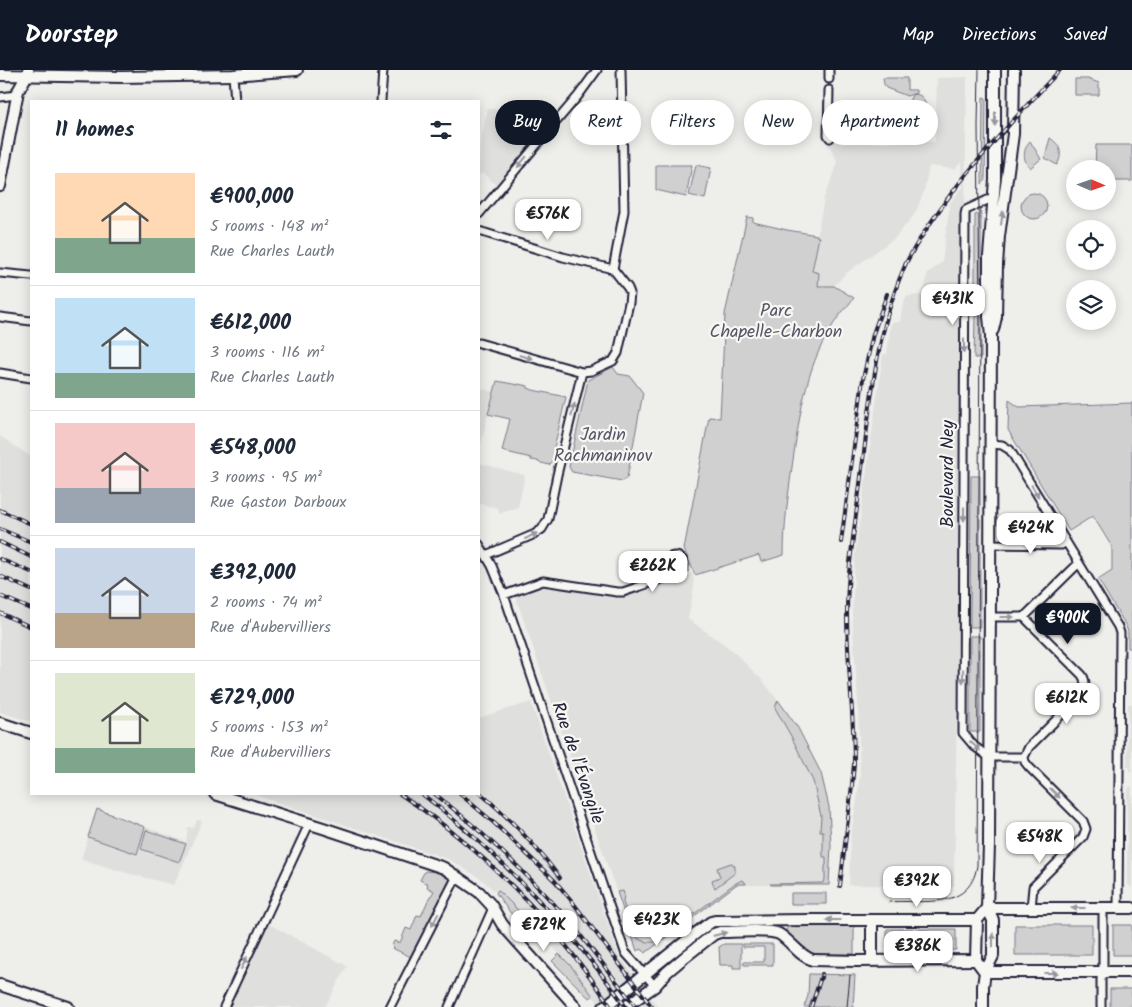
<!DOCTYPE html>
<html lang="en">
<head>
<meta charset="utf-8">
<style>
  :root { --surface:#fff; --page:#f6f6f7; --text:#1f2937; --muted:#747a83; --line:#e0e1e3; --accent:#111827 }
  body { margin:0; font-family:Kalam,sans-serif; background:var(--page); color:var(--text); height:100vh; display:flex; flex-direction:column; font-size:19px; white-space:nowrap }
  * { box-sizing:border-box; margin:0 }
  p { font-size:16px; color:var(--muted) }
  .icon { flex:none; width:28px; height:28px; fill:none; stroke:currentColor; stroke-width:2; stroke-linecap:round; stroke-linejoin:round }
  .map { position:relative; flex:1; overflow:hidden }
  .drawer { position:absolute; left:30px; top:30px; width:450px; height:695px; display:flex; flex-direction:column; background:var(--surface); border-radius:0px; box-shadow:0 2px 12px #0003 }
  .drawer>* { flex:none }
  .hud { position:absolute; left:495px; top:30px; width:475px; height:45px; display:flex; gap:10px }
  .needle { width:32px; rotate:92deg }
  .controls { position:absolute; left:1066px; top:90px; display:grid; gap:10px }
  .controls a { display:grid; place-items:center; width:50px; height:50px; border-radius:50%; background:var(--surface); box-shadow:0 2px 12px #0003; font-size:25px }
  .price { position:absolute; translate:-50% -42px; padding:0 11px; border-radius:10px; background:#fff; color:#222; font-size:16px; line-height:32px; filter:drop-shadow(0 1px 2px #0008) }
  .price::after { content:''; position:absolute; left:50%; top:30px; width:15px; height:11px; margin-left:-8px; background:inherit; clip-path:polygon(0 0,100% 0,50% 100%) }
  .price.active { background:var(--accent); color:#fff }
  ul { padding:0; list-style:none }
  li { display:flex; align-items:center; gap:15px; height:125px; padding:0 25px }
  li+li { border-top:1px solid var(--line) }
  li span { display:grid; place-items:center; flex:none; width:140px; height:100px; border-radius:0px; color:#555 }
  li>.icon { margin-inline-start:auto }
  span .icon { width:60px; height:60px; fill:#fffc; stroke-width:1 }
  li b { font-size:21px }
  h2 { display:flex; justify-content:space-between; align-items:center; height:60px; padding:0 25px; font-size:21px }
  .pill { padding:0 18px; border-radius:22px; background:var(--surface); box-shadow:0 2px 12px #0003; font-size:18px; line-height:45px }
  .pill.active { background:var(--accent); color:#fff }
  header { display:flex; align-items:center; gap:30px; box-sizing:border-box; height:70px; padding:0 25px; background:var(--accent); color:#fff }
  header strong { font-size:24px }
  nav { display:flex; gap:28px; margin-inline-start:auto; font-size:18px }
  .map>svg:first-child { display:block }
  .built { fill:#dfdfde }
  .green { fill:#d0d0d1; stroke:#797986 }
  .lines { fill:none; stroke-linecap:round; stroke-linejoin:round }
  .street-casing { stroke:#22223b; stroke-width:11 }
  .secondary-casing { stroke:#22223b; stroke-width:14 }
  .primary-casing { stroke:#22223b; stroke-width:14 }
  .street { stroke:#f6f6f2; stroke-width:7 }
  .secondary { stroke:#f6f6f2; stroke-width:10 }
  .primary { stroke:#f6f6f2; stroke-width:10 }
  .tram { stroke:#22223b; stroke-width:1 }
  .rail-casing { stroke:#22223b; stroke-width:4 }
  .rail { stroke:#f6f6f2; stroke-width:2; stroke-dasharray:5.5; stroke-linecap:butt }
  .secondary-bridge-casing { stroke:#22223b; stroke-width:14; stroke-linecap:butt }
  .secondary-bridge { stroke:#f6f6f2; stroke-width:10 }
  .oneway { fill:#9797a0 }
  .labels { text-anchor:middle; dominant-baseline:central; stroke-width:4.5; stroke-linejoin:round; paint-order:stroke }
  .park-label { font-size:18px; fill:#565668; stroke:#f6f6f2 }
  .street-label { font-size:18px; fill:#22223b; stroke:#f6f6f2 }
</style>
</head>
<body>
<header>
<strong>Doorstep</strong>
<nav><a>Map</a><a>Directions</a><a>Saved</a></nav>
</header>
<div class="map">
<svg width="1132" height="937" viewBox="0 0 1132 937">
  <rect width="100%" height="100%" fill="#eeeeeb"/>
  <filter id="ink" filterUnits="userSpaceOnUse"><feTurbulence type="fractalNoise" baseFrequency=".02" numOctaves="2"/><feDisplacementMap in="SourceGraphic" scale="10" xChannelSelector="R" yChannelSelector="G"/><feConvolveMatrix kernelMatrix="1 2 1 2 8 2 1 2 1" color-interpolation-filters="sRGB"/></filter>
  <g filter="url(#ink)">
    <path class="built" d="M967,7L954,816L849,815L851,762L857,731L860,704L858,632L852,545L855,485L883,284H887L891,253L900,252L903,234L907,226L924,225L927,204L942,192L950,133L963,117L962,92L954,99L929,96L924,121L915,144L895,168L845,204L834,216L818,217L812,201L819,167H817L824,128L835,101L837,90L825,68L824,60L838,73L935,72L937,8Z
      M487,39H495L508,49L506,52L526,68L528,66L533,70L496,115L484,104H479L480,75L486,46L487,45Z
      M479,318L493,322L480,378L479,377Z
      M0,366L31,387V652L0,642Z
      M479,393L525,405L518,437L499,444L498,438L479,434Z
      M693,503L694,517L688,549L732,580L764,612L798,658L821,703L829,737L831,775L829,815H737L650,880L635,876L515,525L539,516L545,515L608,525L623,526Z
      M531,632L619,886L658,937H601L571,896L527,850L481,809L448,789L252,724H479V648L494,643Z
      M1128,634H1132V702L1129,701V697H1127Z
      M1129,717H1132V818L1127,813V722H1128Z
      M97,739L186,772L188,757L194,758L197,750L202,751L174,815L127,803L81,789Z
      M267,853L347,896L325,937H229Z"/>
    <path class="green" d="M883,8H907V20H916V23L907,26L886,18L884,14Z
      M1075,9H1088L1099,13V25H1075Z
      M913,24C930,23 930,52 915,58L913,57L912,54H917V51H920V42H917V38L908,39L910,29Z
      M983,27L986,28L985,111L982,114Z
      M1050,68C1061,75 1063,84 1057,95L1045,88Z
      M1030,71L1041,89L1030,98C1022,90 1023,79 1030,71Z
      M1096,75H1132V111H1108V99H1095Z
      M656,95H692L686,127L656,120Z
      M696,95L711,98L705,129L689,125Z
      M1021 136a13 13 0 1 1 26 0a13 13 0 1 1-26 0Z
      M981,142V239H975V145Z
      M747,147L753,148V152L787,160L817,165V167H819L812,201L819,203L818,216H834L854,228C846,238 837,247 831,258C805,299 799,350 792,397C788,426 784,455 784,485L761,492L759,485L695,505L684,479L709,347L720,348L725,244Z
      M975,246H981V288H974Z
      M613,297L618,304L630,306L643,323L627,408L622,411L572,402L569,397L588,310Z
      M497,311L518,315V314L528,316V318L533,320L566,327L554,378L556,379C554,384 554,392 549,395L538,392V391L531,390V388L502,381L510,349L488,344Z
      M1009,330L1019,337L1132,333V578H1128V562L1126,556L1098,509L1112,500V477L1093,446L1069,461L1008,360Z
      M971,406H980V557H970Z
      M970,566H980V662H970Z
      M778,630L798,658L821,703L829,737L831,775L829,815H771L770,814L823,813L824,810H825V796L826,795V787H823V761H820L821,746L813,711L791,666L775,638Z
      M97,739L145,757L137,784L88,767Z
      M146,760L186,774L179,792L141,779Z
      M731,793L735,796V803L715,818L714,817L712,810L720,807L717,798Z
      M425,801L437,802L450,809V812L411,887L392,878L393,877L392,876L394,871L400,873L406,858L411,860L417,845L421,846L430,826H431L434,821L427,817L428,814L420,810Z
      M742,810L745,812L746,814H737L648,881L645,883L643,880L640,879L637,881L617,822L623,821L624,824L623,832L634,864C640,872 649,874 658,871L734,814Z
      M498,820L516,838L541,867L535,872C521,856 508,841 496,823Z
      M791,823H826V834H791Z
      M854,854V884H814L810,882L787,863L786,860L789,855Z
      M1015,855H1092V885H1015Z
      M1113,855H1132V885H1113Z
      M887,859H913L903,880L887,879Z
      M917,859H956V880H906Z
      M724,874H741V898H733V895H720L719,877Z
      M743,874H773V895H744L743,892H764V877H743Z
      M559,884L571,896L593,926L589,928L552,891Z
      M809,904L855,905L853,937H804L808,926Z
      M1110,919H1132V937H1110Z"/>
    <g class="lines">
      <defs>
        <path id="street" d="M829,0V9
          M233,5L235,31
          M829,20L828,65L830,68
          M0,27L17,25
          M381,31L383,0
          M994,127L966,140L965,144L963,663L974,676L989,687H1024
          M479,144L539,72L578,26L597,0
          M479,161L563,187L613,199
          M613,199L624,141L621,0
          M0,203L31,206
          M0,247L31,251
          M479,273L582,302
          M0,303L31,308
          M991,374L1002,375L1010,380L1118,557L1120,563L1118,838
          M479,474L492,496L504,525L625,882L655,916
          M990,474L1061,475L1065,473
          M486,485L535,464L542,459L548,449L557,405L582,302L591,301L613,291L618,283L629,233L630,223L628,218L613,199
          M666 495a9 9 0 1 1 18 0a9 9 0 1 1-18 0Z
          M504,525L543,511L617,522H623L667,507L673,503
          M990,547H1024L1079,493
          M1024,687L1025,692L1029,697L1083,751L1086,759L1083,767L1033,817L1031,838
          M1024,687L1029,677L1080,626C1085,619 1087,612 1082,605L1024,547
          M224,937L309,754
          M390,937L457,806
          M449,937L493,838
          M1101,937V909L1103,902V838"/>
        <path id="secondary" d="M0,116L18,21L27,5L28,0
          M0,653L31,663
          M215,724L323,758L444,798L479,822L491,835L502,854L507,860L576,937
          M856,850H977
          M872,850V891
          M856,891L976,890
          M0,915L68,937
          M604,937C640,909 674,879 711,852L715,851L810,850
          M625,937L655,916L667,902L686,886L714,864L720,862C733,862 770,859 779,864C791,871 799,886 813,890"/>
        <path id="primary" d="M0,5L123,7L233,5L297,0
          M993,260L996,247L997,195L999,166L1013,64L1014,0
          M987,838H1132
          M985,902H1132
          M985,902L976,890L977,850L987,838
          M983,937V916L985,902L993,886V850L987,838L989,775L991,266L989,247V186L995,110V0"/>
      </defs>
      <use href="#street" class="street-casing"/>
      <use href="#secondary" class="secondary-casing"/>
      <use href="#primary" class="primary-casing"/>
      <use href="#street" class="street"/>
      <use href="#secondary" class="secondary"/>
      <use href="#primary" class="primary"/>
      <path class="tram" d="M889,832C922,829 969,842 977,796L980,242L978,56L979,0
        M847,937L850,905"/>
      <defs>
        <path id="rail" d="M905,195C918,170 934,147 951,124C985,80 1022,40 1060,0
          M0,440L31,454
          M0,459L31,472
          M0,472L31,487
          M841,472L863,309L873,264L887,224
          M0,489L31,502
          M0,506L31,520
          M0,526L31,539
          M0,543L31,557
          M479,722C510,748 536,776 560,808
          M400,724C483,779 555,853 611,937
          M422,724C501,785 567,855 626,937
          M435,724C469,751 503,781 534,813C572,851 603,895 636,937
          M460,724L493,752L555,811L571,830L652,937
          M840,816L852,715L854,694C854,644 847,593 847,543C847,500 855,457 860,414C870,339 875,259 908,189
          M811,937L822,904"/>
      </defs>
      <use href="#rail" class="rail-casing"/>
      <use href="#rail" class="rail"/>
      <defs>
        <path id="secondary-bridge" d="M810,850H856
          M813,890L856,891"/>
      </defs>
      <use href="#secondary-bridge" class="secondary-bridge-casing"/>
      <use href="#secondary-bridge" class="secondary-bridge"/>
    </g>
    <defs><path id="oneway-solid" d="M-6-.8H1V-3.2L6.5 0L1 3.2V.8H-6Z" transform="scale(1.25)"/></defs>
    <g class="oneway">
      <use href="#oneway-solid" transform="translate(995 49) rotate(90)"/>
      <use href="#oneway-solid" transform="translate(522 92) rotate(130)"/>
      <use href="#oneway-solid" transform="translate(1002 148) rotate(-82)"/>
      <use href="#oneway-solid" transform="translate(964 276) rotate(90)"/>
      <use href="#oneway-solid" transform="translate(526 287) rotate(16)"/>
      <use href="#oneway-solid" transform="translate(573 340) rotate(-76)"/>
      <use href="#oneway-solid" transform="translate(1035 421) rotate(59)"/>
      <use href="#oneway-solid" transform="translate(964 444) rotate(90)"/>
      <use href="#oneway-solid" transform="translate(531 466) rotate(-26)"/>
      <use href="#oneway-solid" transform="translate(1007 547)"/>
      <use href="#oneway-solid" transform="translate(963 606) rotate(91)"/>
      <use href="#oneway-solid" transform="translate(975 676) rotate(42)"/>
      <use href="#oneway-solid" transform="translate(1055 723) rotate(45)"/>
      <use href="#oneway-solid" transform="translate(1078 838) rotate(180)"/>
      <use href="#oneway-solid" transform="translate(435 850) rotate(117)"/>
      <use href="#oneway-solid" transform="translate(833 850) rotate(180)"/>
      <use href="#oneway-solid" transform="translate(720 864) rotate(-15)"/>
      <use href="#oneway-solid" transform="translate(993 870) rotate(-90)"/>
      <use href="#oneway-solid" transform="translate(244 893) rotate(-65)"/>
      <use href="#oneway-solid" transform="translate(1051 903)"/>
    </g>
  </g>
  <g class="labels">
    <g class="park-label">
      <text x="776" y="241">Parc<tspan x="776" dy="21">Chapelle-Charbon</tspan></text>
      <text x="603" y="365">Jardin<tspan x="603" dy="21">Rachmaninov</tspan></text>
    </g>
    <g class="street-label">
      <text transform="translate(948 404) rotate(-90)">Boulevard Ney</text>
      <text transform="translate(577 693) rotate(71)">Rue de l'Évangile</text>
    </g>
  </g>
</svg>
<div class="controls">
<a><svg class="needle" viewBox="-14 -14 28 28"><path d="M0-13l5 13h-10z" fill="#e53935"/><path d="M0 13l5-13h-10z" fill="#747a83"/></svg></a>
<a><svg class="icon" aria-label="locate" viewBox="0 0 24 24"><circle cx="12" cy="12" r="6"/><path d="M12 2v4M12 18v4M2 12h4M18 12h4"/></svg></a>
<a><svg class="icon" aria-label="layers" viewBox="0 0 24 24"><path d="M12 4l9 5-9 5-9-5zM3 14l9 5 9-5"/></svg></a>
</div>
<b class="price" style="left:548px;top:171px">€576K</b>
<b class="price" style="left:953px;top:256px">€431K</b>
<b class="price" style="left:1031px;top:485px">€424K</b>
<b class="price" style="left:653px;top:523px">€262K</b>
<b class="price active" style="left:1068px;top:575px">€900K</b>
<b class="price" style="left:1067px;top:655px">€612K</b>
<b class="price" style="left:1040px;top:794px">€548K</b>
<b class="price" style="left:917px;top:838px">€392K</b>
<b class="price" style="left:657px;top:877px">€423K</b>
<b class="price" style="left:544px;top:882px">€729K</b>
<b class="price" style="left:918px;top:903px">€386K</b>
<div class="hud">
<a class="pill active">Buy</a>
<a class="pill">Rent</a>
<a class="pill">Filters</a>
<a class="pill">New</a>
<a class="pill">Apartment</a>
</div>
<section class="drawer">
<h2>11 homes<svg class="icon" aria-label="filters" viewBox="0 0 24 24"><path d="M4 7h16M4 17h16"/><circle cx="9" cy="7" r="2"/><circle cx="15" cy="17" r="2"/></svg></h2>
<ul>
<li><span style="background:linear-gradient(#ffd9b3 65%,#7fa58c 0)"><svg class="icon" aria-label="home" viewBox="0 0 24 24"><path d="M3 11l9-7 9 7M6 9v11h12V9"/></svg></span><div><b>€900,000</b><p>5 rooms · 148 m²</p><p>Rue Charles Lauth</p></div></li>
<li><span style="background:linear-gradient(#bfe0f5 75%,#7fa58c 0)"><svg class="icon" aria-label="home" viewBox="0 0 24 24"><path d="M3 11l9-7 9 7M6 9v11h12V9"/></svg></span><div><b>€612,000</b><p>3 rooms · 116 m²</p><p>Rue Charles Lauth</p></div></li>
<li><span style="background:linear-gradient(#f6c9c9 65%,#9aa5b1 0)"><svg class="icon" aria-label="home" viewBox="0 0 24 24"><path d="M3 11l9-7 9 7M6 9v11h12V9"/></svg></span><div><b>€548,000</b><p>3 rooms · 95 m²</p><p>Rue Gaston Darboux</p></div></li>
<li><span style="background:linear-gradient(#c9d6e8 65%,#b9a48a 0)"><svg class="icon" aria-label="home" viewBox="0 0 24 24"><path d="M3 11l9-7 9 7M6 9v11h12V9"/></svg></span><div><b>€392,000</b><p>2 rooms · 74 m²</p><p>Rue d'Aubervilliers</p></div></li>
<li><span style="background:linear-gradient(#dfe7d0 75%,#7fa58c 0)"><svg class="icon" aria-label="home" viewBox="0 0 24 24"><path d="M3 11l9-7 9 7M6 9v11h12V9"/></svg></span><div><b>€729,000</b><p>5 rooms · 153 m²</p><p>Rue d'Aubervilliers</p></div></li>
</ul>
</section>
</div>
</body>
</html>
